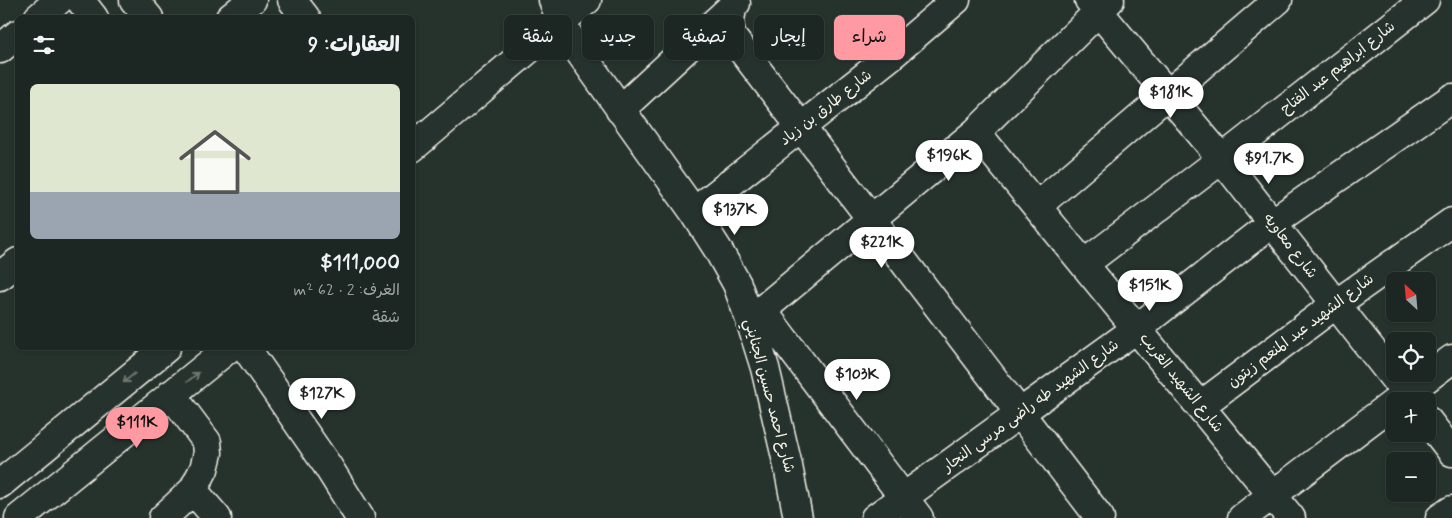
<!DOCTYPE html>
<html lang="ar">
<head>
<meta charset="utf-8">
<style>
  :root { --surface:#1c2622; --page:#252e2a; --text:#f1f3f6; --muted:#a0a5a5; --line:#3a4340; --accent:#ff9aa2 }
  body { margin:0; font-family:Mynerve,"Playpen Sans Arabic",sans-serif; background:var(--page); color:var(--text); direction:rtl; height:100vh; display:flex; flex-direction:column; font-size:19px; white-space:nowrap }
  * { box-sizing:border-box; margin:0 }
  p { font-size:16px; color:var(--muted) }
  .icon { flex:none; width:28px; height:28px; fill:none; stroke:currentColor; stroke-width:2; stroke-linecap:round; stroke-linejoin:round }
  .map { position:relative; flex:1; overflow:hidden; direction:ltr }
  .panel { position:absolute; left:15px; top:15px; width:400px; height:335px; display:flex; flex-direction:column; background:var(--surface); border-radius:8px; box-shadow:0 1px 4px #0004,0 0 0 1px var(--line); direction:rtl }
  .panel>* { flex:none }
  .guide { position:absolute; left:430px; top:15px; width:475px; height:45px; direction:rtl; display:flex; gap:10px }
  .needle { width:32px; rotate:334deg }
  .controls { position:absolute; left:1386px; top:272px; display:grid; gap:10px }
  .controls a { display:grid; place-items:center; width:50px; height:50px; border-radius:8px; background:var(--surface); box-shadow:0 1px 4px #0004,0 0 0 1px var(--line); font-size:25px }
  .price { position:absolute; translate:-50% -42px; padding:0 11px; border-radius:18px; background:#fff; color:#222; font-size:16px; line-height:32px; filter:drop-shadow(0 1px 2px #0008) }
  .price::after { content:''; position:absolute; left:50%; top:30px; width:15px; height:11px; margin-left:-8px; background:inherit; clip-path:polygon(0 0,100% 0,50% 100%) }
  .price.on { background:var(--accent); color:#111 }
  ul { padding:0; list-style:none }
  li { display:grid; align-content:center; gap:10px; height:265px; padding:0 15px }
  li span { display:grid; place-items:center; height:155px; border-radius:8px; color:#555 }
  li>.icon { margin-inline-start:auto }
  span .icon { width:90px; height:90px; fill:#fffc; stroke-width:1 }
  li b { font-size:21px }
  h2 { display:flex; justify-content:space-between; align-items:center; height:60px; padding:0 15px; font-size:21px }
  .tag { padding:0 18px; border-radius:8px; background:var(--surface); box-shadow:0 1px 4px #0004,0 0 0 1px var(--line); font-size:18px; line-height:45px }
  .tag.on { background:var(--accent); color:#111 }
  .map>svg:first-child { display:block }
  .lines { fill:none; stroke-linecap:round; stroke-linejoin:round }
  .minor-casing { stroke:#f4f1e8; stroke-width:31 }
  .minor { stroke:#26332d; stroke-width:28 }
  .oneway { stroke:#6e766e }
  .labels { text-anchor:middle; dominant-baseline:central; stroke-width:4; stroke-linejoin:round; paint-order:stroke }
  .street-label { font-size:15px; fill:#f4f1e8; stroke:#26332d }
</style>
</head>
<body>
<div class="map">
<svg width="1452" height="518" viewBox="0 0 1452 518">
  <rect width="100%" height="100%" fill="#26332d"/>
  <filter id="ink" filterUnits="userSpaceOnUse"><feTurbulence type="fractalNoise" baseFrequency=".02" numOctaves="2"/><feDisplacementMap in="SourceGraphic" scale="10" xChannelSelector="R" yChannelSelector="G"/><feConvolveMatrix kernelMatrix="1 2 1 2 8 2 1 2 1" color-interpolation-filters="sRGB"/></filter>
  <g filter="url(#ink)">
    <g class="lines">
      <defs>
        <path id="minor" d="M80,0L94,18
          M134,0L149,18
          M292,0L306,18
          M553,0L561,21L571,40L694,212L717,248L737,284L750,320L765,368L788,466L798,518
          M734,0L729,24L732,37L1100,518
          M1089,0L1222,159L1412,401
          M38,18L59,0
          M230,18L252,0
          M0,49L18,34
          M620,110L736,3
          M976,132L1291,518
          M412,148L587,0
          M1037,206L1278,0
          M694,212L892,55L956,0
          M1084,264L1222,159L1425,0
          M0,276L18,262
          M762,310L919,518
          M750,320L976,132L1110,0
          M246,348L327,465L360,518
          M1200,406L1336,304L1452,222
          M1428,421L1452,452
          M0,484L166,348
          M193,490L217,518
          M19,518L229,348
          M163,518L193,490L204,469L208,453L207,442L171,394
          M875,518L1136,329L1272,223L1452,98
          M1242,518L1452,359
          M1440,518L1452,510"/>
      </defs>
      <use href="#minor" class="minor-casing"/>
      <use href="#minor" class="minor"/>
    </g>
    <defs><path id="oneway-shaft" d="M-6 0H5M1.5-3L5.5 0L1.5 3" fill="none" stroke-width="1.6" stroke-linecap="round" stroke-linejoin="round" transform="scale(1.25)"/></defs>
    <g class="oneway">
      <use href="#oneway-shaft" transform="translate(193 377) rotate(-39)"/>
      <use href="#oneway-shaft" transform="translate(129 378) rotate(141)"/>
    </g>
  </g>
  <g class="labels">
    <g class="street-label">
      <text transform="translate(1338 68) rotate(-38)">شارع ابراهيم عبد الفتاح</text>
      <text transform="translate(826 108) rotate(-38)">شارع طارق بن زياد</text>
      <text transform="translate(1290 246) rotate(52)">شارع معاويه</text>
      <text transform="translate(1301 331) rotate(-37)">شارع الشهيد عبد المنعم زيتون</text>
      <text transform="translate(1181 383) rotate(51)">شارع الشهيد الغريب</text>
      <text transform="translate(769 396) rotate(75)">شارع احمد حسين الجنايني</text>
      <text transform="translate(1031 406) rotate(-36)">شارع الشهيد طه راضى مرسى النجار</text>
    </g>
  </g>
</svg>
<div class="controls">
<a><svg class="needle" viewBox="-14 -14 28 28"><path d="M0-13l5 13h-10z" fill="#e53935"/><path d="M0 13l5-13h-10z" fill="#a0a5a5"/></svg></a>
<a><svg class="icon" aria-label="locate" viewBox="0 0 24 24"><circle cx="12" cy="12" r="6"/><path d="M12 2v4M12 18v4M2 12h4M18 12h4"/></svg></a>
<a>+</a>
<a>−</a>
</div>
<b class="price" style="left:1171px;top:119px">$181K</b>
<b class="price" style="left:949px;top:182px">$196K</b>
<b class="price" style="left:1269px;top:185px">$91.7K</b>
<b class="price" style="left:735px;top:236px">$137K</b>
<b class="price" style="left:882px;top:269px">$221K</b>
<b class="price" style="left:1150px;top:312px">$151K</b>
<b class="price" style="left:857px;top:401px">$103K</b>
<b class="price" style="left:322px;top:420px">$127K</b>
<b class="price on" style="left:137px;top:449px">$111K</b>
<div class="guide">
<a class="tag on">شراء</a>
<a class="tag">إيجار</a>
<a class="tag">تصفية</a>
<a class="tag">جديد</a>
<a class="tag">شقة</a>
</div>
<section class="panel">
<h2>العقارات: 9<svg class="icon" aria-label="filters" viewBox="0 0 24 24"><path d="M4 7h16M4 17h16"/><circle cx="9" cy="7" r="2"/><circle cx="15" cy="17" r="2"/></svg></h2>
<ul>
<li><span style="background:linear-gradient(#dfe7d0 70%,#9aa5b1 0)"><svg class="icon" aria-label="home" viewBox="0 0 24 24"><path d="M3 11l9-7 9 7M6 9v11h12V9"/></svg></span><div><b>$111,000</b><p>الغرف: 2 · 62 m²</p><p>شقة</p></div></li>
</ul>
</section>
</div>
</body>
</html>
